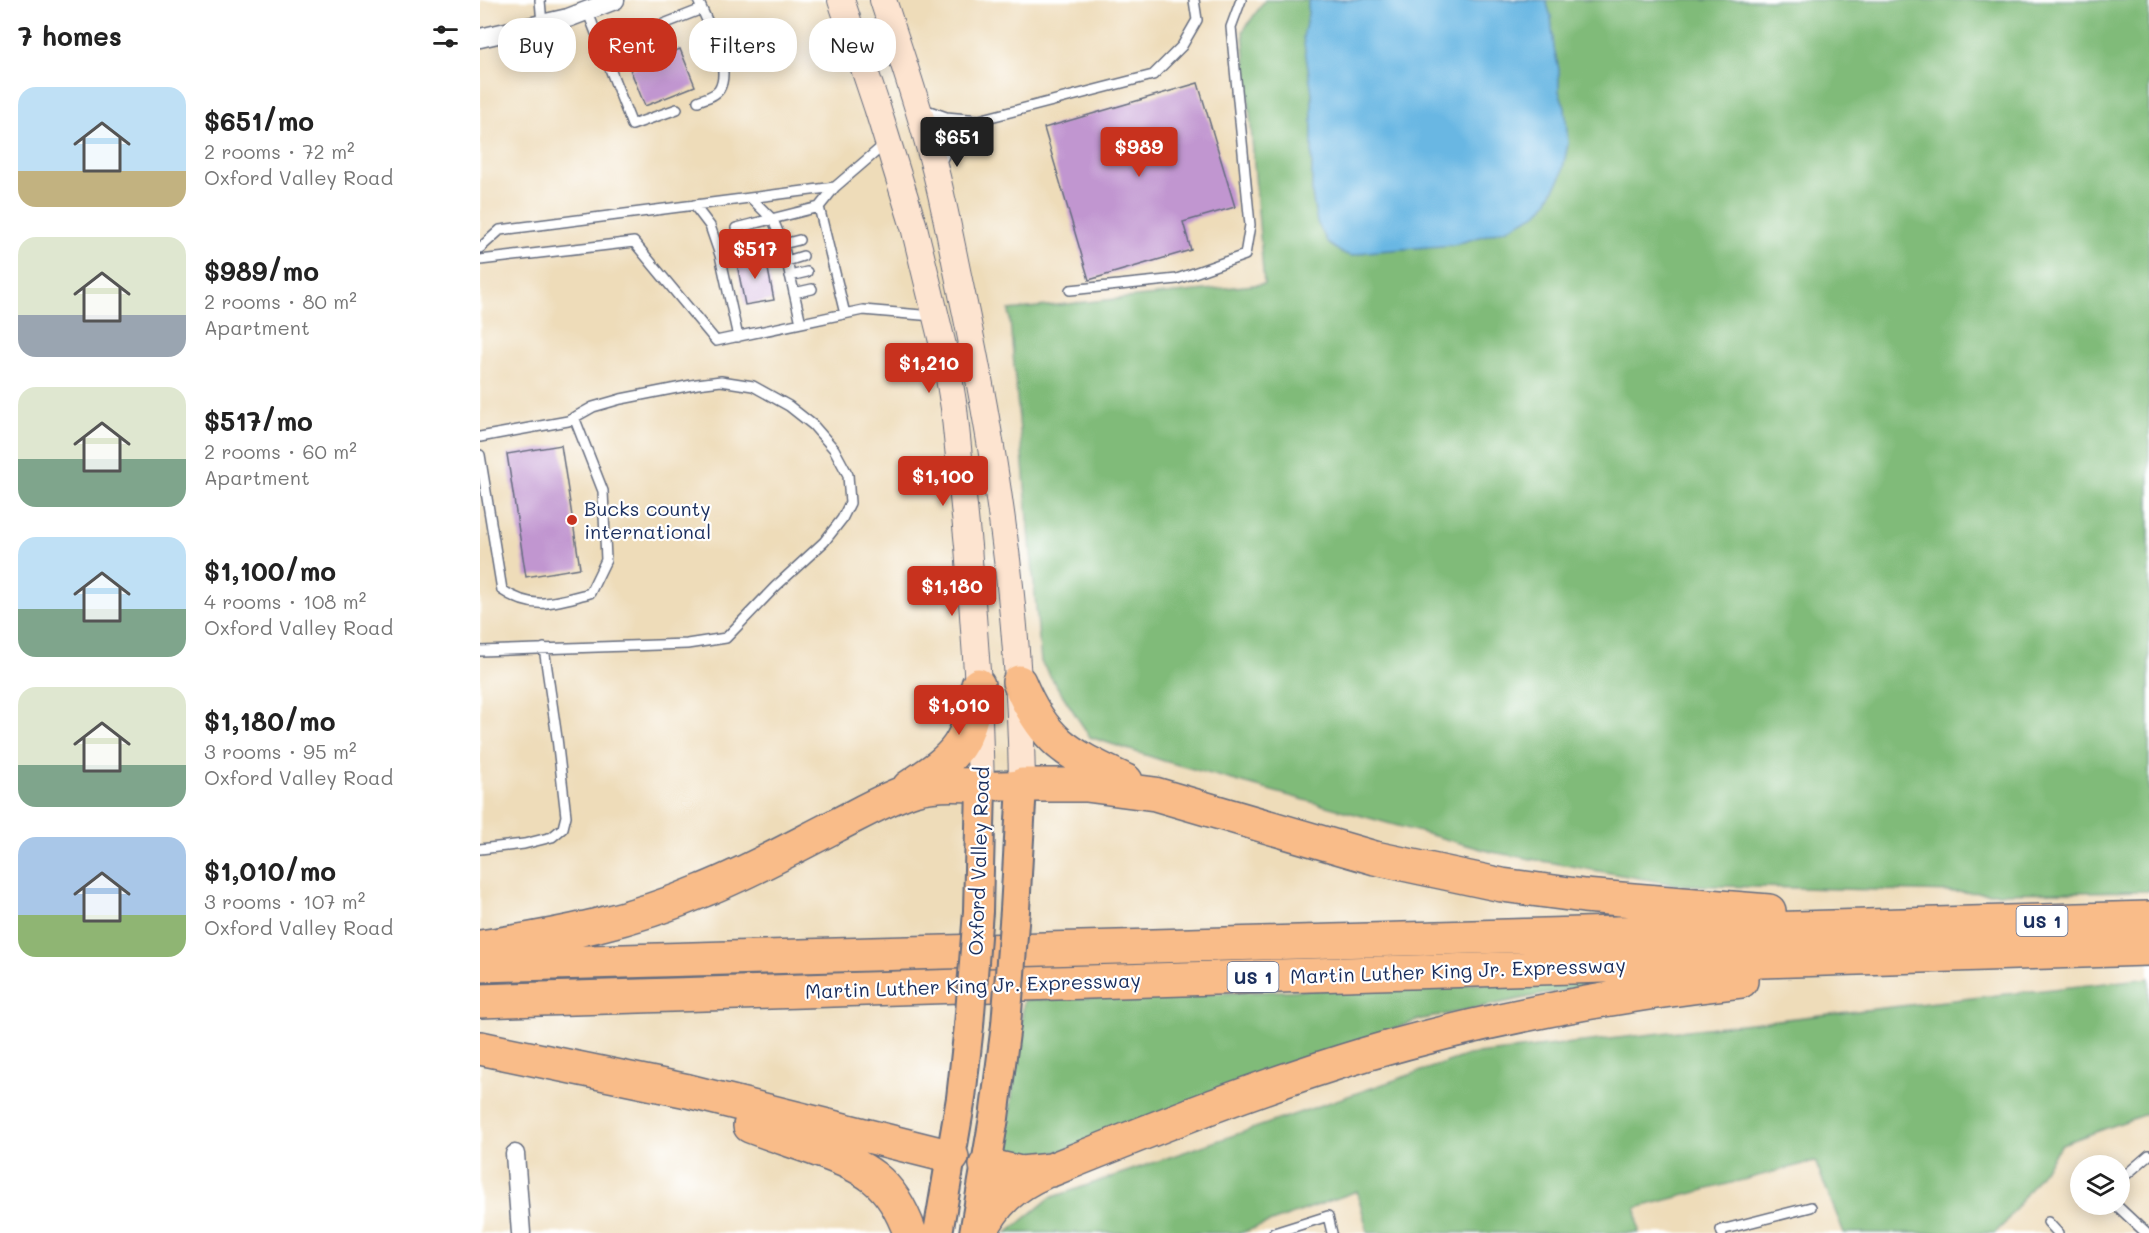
<!DOCTYPE html>
<html lang="en">
<head>
<meta charset="utf-8">
<style>
  :root { --surface:#fff; --page:#f6f6f6; --text:#222; --muted:#767676; --accent:#c8321e }
  body { margin:0; font-family:Mali,sans-serif; background:var(--page); color:var(--text); height:100vh; display:flex; flex-direction:column; font-size:22px; white-space:nowrap }
  * { box-sizing:border-box; margin:0 }
  p { font-size:20px; color:var(--muted) }
  .icon { flex:none; width:33px; height:33px; fill:none; stroke:currentColor; stroke-width:2; stroke-linecap:round; stroke-linejoin:round }
  .map { position:relative; flex:1; overflow:hidden }
  .panel { display:flex; flex-direction:column; background:var(--surface); width:480px }
  .panel>* { flex:none }
  .hud { position:absolute; left:18px; top:18px; width:570px; height:54px; display:flex; gap:12px }
  .fabs { position:absolute; left:1590px; top:1155px; display:grid; gap:12px }
  .fabs a { display:grid; place-items:center; width:60px; height:60px; border-radius:50%; background:var(--surface); box-shadow:0 3px 15px #0003; font-size:30px }
  .price { position:absolute; translate:-50% -51px; padding:0 14px; border-radius:6px; background:var(--accent); color:#fff; font-size:20px; line-height:39px; filter:drop-shadow(0 2px 3px #0008) }
  .price::after { content:''; position:absolute; left:50%; top:36px; width:18px; height:14px; margin-left:-9px; background:inherit; clip-path:polygon(0 0,100% 0,50% 100%) }
  .price.selected { background:#222; color:#fff }
  ul { padding:0; list-style:none }
  li { display:flex; align-items:center; gap:18px; height:150px; padding:0 18px }
  li span { display:grid; place-items:center; flex:none; width:168px; height:120px; border-radius:18px; color:#555 }
  li>.icon { margin-inline-start:auto }
  span .icon { width:72px; height:72px; fill:#fffc; stroke-width:1 }
  li b { font-size:26px }
  h2 { display:flex; justify-content:space-between; align-items:center; height:72px; padding:0 18px; font-size:26px }
  .pill { padding:0 21px; border-radius:24px; background:var(--surface); box-shadow:0 3px 15px #0003; font-size:21px; line-height:54px }
  .pill.selected { background:var(--accent); color:#fff }
  main { display:flex; flex:1; min-height:0 }
  .map>svg:first-child { display:block }
  .forest { fill:#80bb79; stroke:#4e756c; stroke-width:1.5 }
  .water { fill:#69b7e3; stroke:#4273a0; stroke-width:1.5 }
  .building { fill:#c196d0 }
  .lines { fill:none; stroke-linecap:round; stroke-linejoin:round }
  .lane-casing { stroke:#656c7e; stroke-width:12 }
  .street-casing { stroke:#656c7e; stroke-width:21 }
  .secondary-casing { stroke:#656c7e; stroke-width:28 }
  .primary-casing { stroke:#656c7e; stroke-width:32 }
  .highway-casing { stroke:#656c7e; stroke-width:36 }
  .lane { stroke:#fff; stroke-width:9 }
  .street { stroke:#fff; stroke-width:18 }
  .secondary { stroke:#fde4d0; stroke-width:26 }
  .primary { stroke:#f9bc89; stroke-width:28 }
  .highway { stroke:#f9bc89; stroke-width:33 }
  .primary-bridge-casing { stroke:#656c7e; stroke-width:32; stroke-linecap:butt }
  .primary-bridge { stroke:#f9bc89; stroke-width:28 }
  .poi-dot { fill:#c8321e; stroke:#fff; stroke-width:2 }
  .labels { text-anchor:middle; dominant-baseline:central; stroke-width:4.5; stroke-linejoin:round; paint-order:stroke }
  .shield { fill:#fff; stroke:#5f6d8e; stroke-width:1.5 }
  .shield-label { font-size:18px; font-weight:bold; fill:#1b2f5e }
  .poi-label { font-size:20px; fill:#1b2f5e; stroke:#fff; text-anchor:start }
  .street-label { font-size:20px; fill:#1b2f5e; stroke:#fff }
</style>
</head>
<body>
<main>
<section class="panel">
<h2>7 homes<svg class="icon" aria-label="filters" viewBox="0 0 24 24"><path d="M4 7h16M4 17h16"/><circle cx="9" cy="7" r="2"/><circle cx="15" cy="17" r="2"/></svg></h2>
<ul>
<li><span style="background:linear-gradient(#bfe0f5 70%,#c2b280 0)"><svg class="icon" aria-label="home" viewBox="0 0 24 24"><path d="M3 11l9-7 9 7M6 9v11h12V9"/></svg></span><div><b>$651/mo</b><p>2 rooms · 72 m²</p><p>Oxford Valley Road</p></div></li>
<li><span style="background:linear-gradient(#dfe7d0 65%,#9aa5b1 0)"><svg class="icon" aria-label="home" viewBox="0 0 24 24"><path d="M3 11l9-7 9 7M6 9v11h12V9"/></svg></span><div><b>$989/mo</b><p>2 rooms · 80 m²</p><p>Apartment</p></div></li>
<li><span style="background:linear-gradient(#dfe7d0 60%,#7fa58c 0)"><svg class="icon" aria-label="home" viewBox="0 0 24 24"><path d="M3 11l9-7 9 7M6 9v11h12V9"/></svg></span><div><b>$517/mo</b><p>2 rooms · 60 m²</p><p>Apartment</p></div></li>
<li><span style="background:linear-gradient(#bfe0f5 60%,#7fa58c 0)"><svg class="icon" aria-label="home" viewBox="0 0 24 24"><path d="M3 11l9-7 9 7M6 9v11h12V9"/></svg></span><div><b>$1,100/mo</b><p>4 rooms · 108 m²</p><p>Oxford Valley Road</p></div></li>
<li><span style="background:linear-gradient(#dfe7d0 65%,#7fa58c 0)"><svg class="icon" aria-label="home" viewBox="0 0 24 24"><path d="M3 11l9-7 9 7M6 9v11h12V9"/></svg></span><div><b>$1,180/mo</b><p>3 rooms · 95 m²</p><p>Oxford Valley Road</p></div></li>
<li><span style="background:linear-gradient(#a9c7e8 65%,#8fb573 0)"><svg class="icon" aria-label="home" viewBox="0 0 24 24"><path d="M3 11l9-7 9 7M6 9v11h12V9"/></svg></span><div><b>$1,010/mo</b><p>3 rooms · 107 m²</p><p>Oxford Valley Road</p></div></li>
</ul>
</section>
<div class="map">
<svg width="1669" height="1233" viewBox="0 0 1669 1233">
  <rect width="100%" height="100%" fill="#fff"/>
  <filter id="ink" filterUnits="userSpaceOnUse"><feTurbulence type="fractalNoise" baseFrequency=".0167" numOctaves="2"/><feDisplacementMap in="SourceGraphic" scale="12" xChannelSelector="R" yChannelSelector="G"/><feConvolveMatrix kernelMatrix="1 2 1 2 8 2 1 2 1" color-interpolation-filters="sRGB"/></filter>
  <filter id="wash" filterUnits="userSpaceOnUse"><feTurbulence type="fractalNoise" baseFrequency=".008" numOctaves="4" result="noise"/><feDisplacementMap in="SourceGraphic" scale="24" xChannelSelector="R" yChannelSelector="G"/><feGaussianBlur stdDeviation="1.35" result="paint"/><feColorMatrix in="noise" values="0 0 0 0 0 0 0 0 0 0 0 0 0 0 0 0 0 1.4 0 .05"/><feComposite in="paint" operator="in"/></filter>
  <g filter="url(#wash)">
    <rect width="100%" height="100%" fill="#eedcb9"/>
    <path class="forest" d="M785,0H1669V891L1513,893L1198,885L1012,852L684,761L610,737L561,662L529,310L784,284L763,31Z
      M1669,978V1113L1582,1144L1526,1222L1515,1233H1364L1335,1161L1156,1208L1159,1233H888L877,1191L761,1233H527L570,1198L988,1055Z
      M1138,979L938,1020L585,1150L542,1159L526,1143L544,1000Z"/>
    <path class="water" d="M828,0H1066L1071,17L1074,48L1079,69V91L1085,108L1088,144L1081,177L1066,203L1058,213L1027,229L973,245L886,252L872,256L862,253L848,243L837,222L832,194V93L823,37L828,14Z"/>
    <g id="blocks">
      <path class="building" d="M200,49L215,86L165,106L150,69Z
        M718,83L755,207L703,222L711,250L609,280L564,128Z
        M285,254L294,300L265,305L256,259Z
        M81,445L100,568L46,577L27,454Z"/>
    </g>
  </g>
  <g filter="url(#ink)">
    <use href="#blocks" fill-opacity="0" stroke="#656c7e" stroke-width="1.5"/>
    <g class="lines">
      <defs>
        <path id="lane" d="M60,0L62,24
          M218,0C227,22 253,68 239,90C235,96 225,98 218,101
          M107,10L152,125L197,109
          M122,48L222,9
          M441,108L466,117L499,120L673,75L702,46L717,20L714,0
          M459,165L471,143L499,120
          M271,198L293,220L303,244L321,323
          M214,205L230,226L240,255L258,337
          M256,228L339,207
          M303,244L319,240
          M0,248L20,230L355,187
          M0,260L154,242L236,341L383,310L453,316
          M307,261L323,256
          M310,276L327,272
          M590,290L697,279L765,255L770,225L751,27L761,0
          M314,293L332,289
          M365,314L339,207L355,187L405,144
          M0,437L88,421L113,407L141,399L217,384L241,381L273,386L309,406L333,425L354,449L368,475L370,503L362,519L344,542L295,587L246,638L207,644L0,651
          M0,455L22,590C55,612 75,602 110,593L126,560L123,491L94,417
          M0,849L44,844L72,837L83,828L86,816L77,738L64,648
          M1640,1180L1669,1155
          M1635,1204L1666,1233
          M1568,1222L1578,1233
          M794,1233L848,1216L852,1233
          M1242,1233L1241,1230L1331,1207"/>
        <path id="street" d="M0,38L88,18L135,0
          M35,1154L41,1233"/>
        <path id="secondary" d="M361,0L397,107L434,227L465,354L474,408L488,546L498,685L501,786
          M403,0C421,56 441,112 455,169C465,208 472,247 480,285C516,453 540,612 542,785"/>
        <path id="primary" d="M498,911L501,786L542,785L535,910
          M458,1233L481,1098L489,1026
          M494,1233L514,1118L526,1025"/>
        <path id="highway" d="M539,682C565,744 588,753 646,781
          M542,785H606L675,794L895,858L1022,885L1104,896L1289,911
          M429,787C480,754 487,745 498,685
          M0,947C78,936 152,921 224,890C269,872 312,848 355,826C381,813 406,798 434,789C455,783 479,784 501,786
          M0,965L1669,918
          M0,1001L1669,949
          M0,1048L208,1091L472,1157
          M270,1126C291,1134 313,1141 335,1149C385,1167 411,1179 430,1233
          M506,1165L541,1173L571,1170C675,1128 779,1086 886,1054C1009,1018 1134,995 1261,981
          M500,1233C514,1203 534,1185 564,1172"/>
      </defs>
      <use href="#lane" class="lane-casing"/>
      <use href="#street" class="street-casing"/>
      <use href="#secondary" class="secondary-casing"/>
      <use href="#primary" class="primary-casing"/>
      <use href="#highway" class="highway-casing"/>
      <use href="#lane" class="lane"/>
      <use href="#street" class="street"/>
      <use href="#secondary" class="secondary"/>
      <use href="#primary" class="primary"/>
      <use href="#highway" class="highway"/>
      <defs>
        <path id="primary-bridge" d="M526,1025L535,910
          M489,1026L498,911"/>
      </defs>
      <use href="#primary-bridge" class="primary-bridge-casing"/>
      <use href="#primary-bridge" class="primary-bridge"/>
    </g>
  </g>
  <circle class="poi-dot" cx="92" cy="520" r="6"/>
  <g class="labels">
    <g class="shield">
      <rect x="1536.5" y="906" width="51" height="30" rx="4.5"/>
      <rect x="747.5" y="962" width="51" height="30" rx="4.5"/>
    </g>
    <g class="shield-label">
      <text x="1562" y="921">US 1</text>
      <text x="773" y="977">US 1</text>
    </g>
    <g class="poi-label">
      <text x="104" y="508">Bucks county<tspan x="104" dy="23">international</tspan></text>
    </g>
    <g class="street-label">
      <text transform="translate(498 861) rotate(-88)">Oxford Valley Road</text>
      <text transform="translate(978 970) rotate(-2)">Martin Luther King Jr. Expressway</text>
      <text transform="translate(493 985) rotate(-2)">Martin Luther King Jr. Expressway</text>
    </g>
  </g>
</svg>
<div class="fabs">
<a><svg class="icon" aria-label="layers" viewBox="0 0 24 24"><path d="M12 4l9 5-9 5-9-5zM3 14l9 5 9-5"/></svg></a>
</div>
<b class="price selected" style="left:477px;top:168px">$651</b>
<b class="price" style="left:659px;top:178px">$989</b>
<b class="price" style="left:275px;top:280px">$517</b>
<b class="price" style="left:449px;top:394px">$1,210</b>
<b class="price" style="left:463px;top:507px">$1,100</b>
<b class="price" style="left:472px;top:617px">$1,180</b>
<b class="price" style="left:479px;top:736px">$1,010</b>
<div class="hud">
<a class="pill">Buy</a>
<a class="pill selected">Rent</a>
<a class="pill">Filters</a>
<a class="pill">New</a>
</div>
</div>
</main>
</body>
</html>
